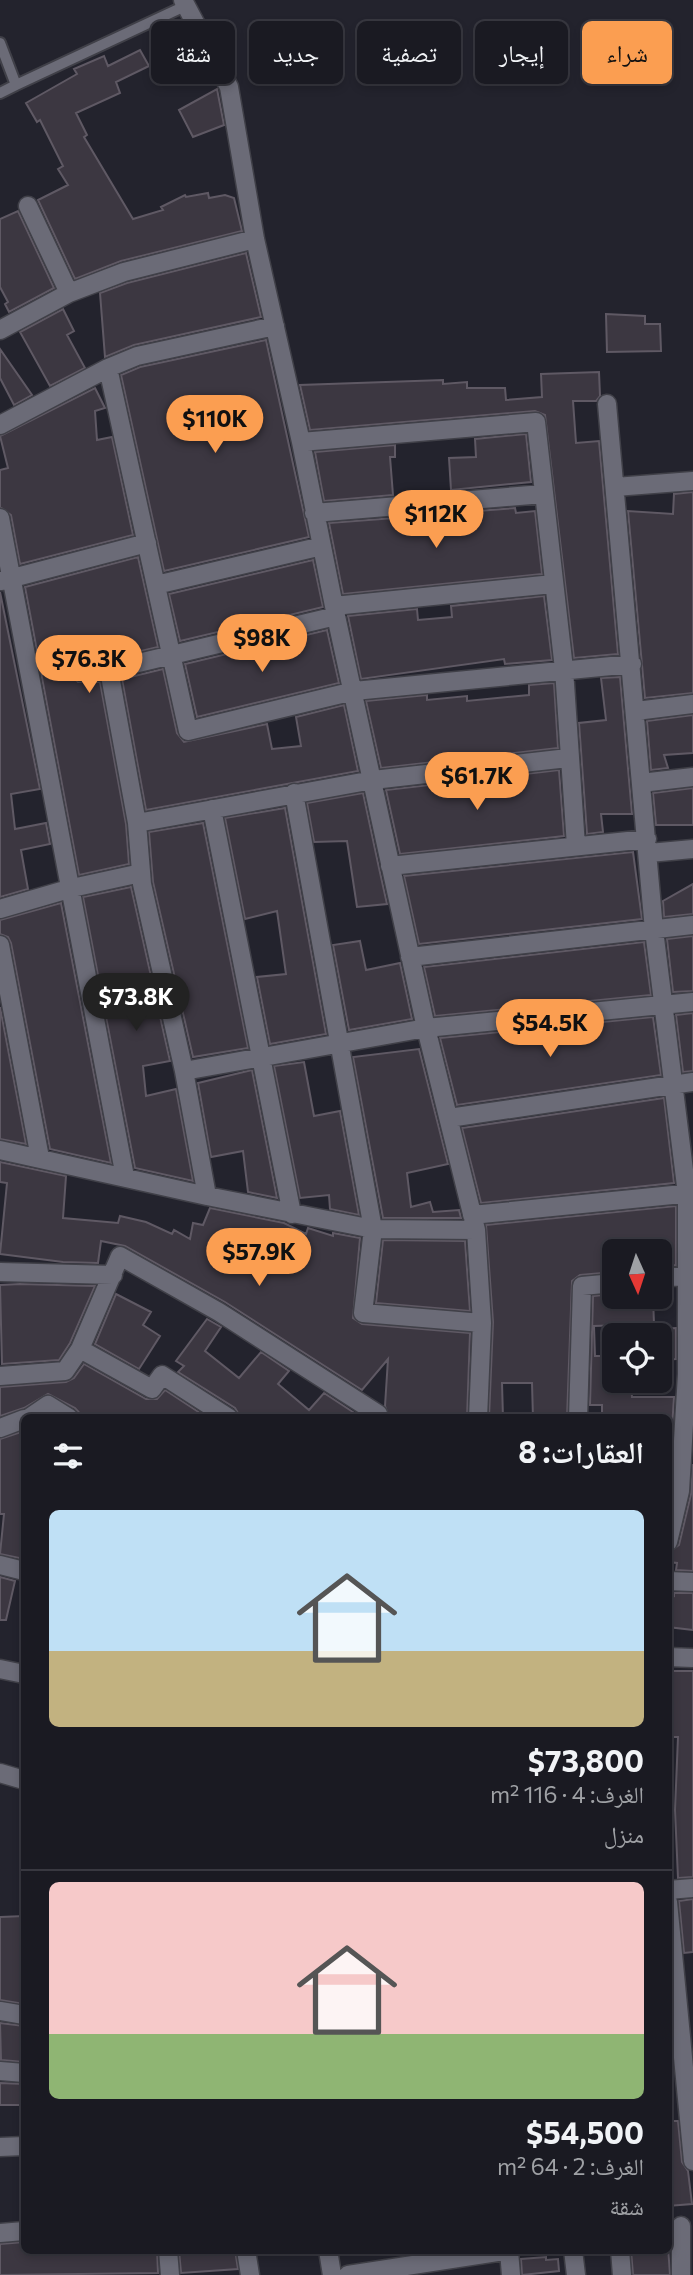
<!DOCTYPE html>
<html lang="ar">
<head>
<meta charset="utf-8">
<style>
  :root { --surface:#1a1a22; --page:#23232a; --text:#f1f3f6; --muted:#9fa1a5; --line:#383840; --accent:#fb9e51 }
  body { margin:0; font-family:Commissioner,"Noto Naskh Arabic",sans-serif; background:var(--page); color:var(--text); direction:rtl; height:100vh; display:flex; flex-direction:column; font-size:26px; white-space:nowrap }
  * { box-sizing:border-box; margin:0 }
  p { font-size:23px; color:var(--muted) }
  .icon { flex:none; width:38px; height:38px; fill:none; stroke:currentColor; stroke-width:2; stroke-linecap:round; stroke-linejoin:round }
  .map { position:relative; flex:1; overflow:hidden; direction:ltr }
  .details { position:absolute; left:21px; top:1414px; width:651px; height:840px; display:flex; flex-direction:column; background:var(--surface); border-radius:10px; box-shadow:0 4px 10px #0003,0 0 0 2px var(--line); direction:rtl }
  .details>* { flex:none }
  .top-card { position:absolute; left:21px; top:21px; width:651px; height:63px; direction:rtl; display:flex; gap:14px }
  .needle { width:46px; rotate:177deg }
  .controls { position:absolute; left:602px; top:1239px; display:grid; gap:14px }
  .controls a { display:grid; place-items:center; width:70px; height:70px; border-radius:10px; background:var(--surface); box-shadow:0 4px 10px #0003,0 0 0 2px var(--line); font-size:35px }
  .price { position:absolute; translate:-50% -60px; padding:0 16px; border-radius:24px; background:var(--accent); color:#111; font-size:23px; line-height:46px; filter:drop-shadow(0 2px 4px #0008) }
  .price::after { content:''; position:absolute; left:50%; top:42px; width:21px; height:16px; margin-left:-10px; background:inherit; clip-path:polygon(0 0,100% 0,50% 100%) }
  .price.selected { background:#222; color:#fff }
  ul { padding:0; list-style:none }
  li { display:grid; align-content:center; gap:14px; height:371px; padding:0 28px }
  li+li { border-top:2px solid var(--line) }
  li span { display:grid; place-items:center; height:217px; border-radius:10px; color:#555 }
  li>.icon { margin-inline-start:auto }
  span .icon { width:126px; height:126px; fill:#fffc; stroke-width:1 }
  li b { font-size:30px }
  h2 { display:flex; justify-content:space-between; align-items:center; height:84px; padding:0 28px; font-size:30px }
  .tag { padding:0 24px; border-radius:10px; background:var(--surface); box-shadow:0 4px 10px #0003,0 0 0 2px var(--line); font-size:24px; line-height:63px }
  .tag.selected { background:var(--accent); color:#111 }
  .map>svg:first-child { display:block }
  .building { fill:#3c3741; stroke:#5f5964; stroke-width:2 }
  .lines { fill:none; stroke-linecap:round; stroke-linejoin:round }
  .lane-casing { stroke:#404048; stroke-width:14 }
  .street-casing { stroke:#404048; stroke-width:21 }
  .lane { stroke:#6b6b77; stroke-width:10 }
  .street { stroke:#6b6b77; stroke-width:18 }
</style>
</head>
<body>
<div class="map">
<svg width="693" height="2275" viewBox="0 0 693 2275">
  <rect width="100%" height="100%" fill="#23232d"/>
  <path class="building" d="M140,50L149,66L116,82L120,93L76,113L87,135L84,137L133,219L163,210L161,207L185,195L186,197L208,193L209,198L225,195L234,198L242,231L121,261L75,279L38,200L68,185L58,169L63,166L40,120L37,122L26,103L77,74L74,69L104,56L108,66Z
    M217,89L224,125L193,137L179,110Z
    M18,211L54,288L9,312L5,304L8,302L0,287V219Z
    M246,253L261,317L134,345L105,357L100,293L127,283Z
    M63,309L74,331L67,335L85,368L50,386L20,332Z
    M606,314L645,316V324H660L661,351L607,352Z
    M266,340L309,537L164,571L121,375L140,367Z
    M0,349L32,395L14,405L0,378Z
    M599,372L600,396L596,401H573L576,443L599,441L618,654L574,658L545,415L535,411L310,430L300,385L443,380V384L467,382V388H505L506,400L542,397L541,374Z
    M95,388L105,408L95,411L97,440L112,437L133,535L20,564L11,515L0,507V470L8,468L0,436Z
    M526,434L531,482L451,490L449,458L476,457L475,439Z
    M395,445V457H390L393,495L324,501L315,452Z
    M693,492V693L645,698L628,511L673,514L674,494Z
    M515,508L516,513L535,511L542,574L343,594L329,523L408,517V523L452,519V513Z
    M138,557L158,647L107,659L80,661L72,666L71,672L78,682H100L126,824L129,864L79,875L25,587Z
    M313,560L323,607L180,641L169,594Z
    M0,592L40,789L11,794L15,829L46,823L50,844L21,850L28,889L0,897Z
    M544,596L552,660L505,664L504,659L361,679L348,616L417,609L418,620L452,617L451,606Z
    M327,630L339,683L197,717L185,664Z
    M163,669L177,733L184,742L267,724L272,749L301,746L296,717L344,705L358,771L146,810L122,679Z
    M620,677L632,814H601L603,832L587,834L579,723L606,720L601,678Z
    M554,683L558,748L381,768L366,701L427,695V700L467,696V701L529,695V685Z
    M693,715V753L664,755L668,768L651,770L647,721Z
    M559,770L564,836L400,854L386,790Z
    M693,788V825H656L653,793Z
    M363,793L379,868L387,904L357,907L347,841L314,842L307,803Z
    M285,808L326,1034L270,1044L257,977L286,974L277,911L245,919L225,818Z
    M203,823L248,1048L193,1057L153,882L149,832Z
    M633,852L642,919L419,944L404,876Z
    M693,884V914L664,917L663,901Z
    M131,887L170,1061L143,1066L146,1096L176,1089L193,1181L135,1168L83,897Z
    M61,903L111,1163L50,1149L11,943L8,937L0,934V920Z
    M693,936V991L673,992L667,939Z
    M360,941L366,970L400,963L412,1019L349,1030L333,945Z
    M644,942L651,995L435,1016L424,967Z
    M0,1007L26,1144L0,1139Z
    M693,1013V1071L683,1072L676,1015Z
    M653,1017L661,1075L457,1105L440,1038Z
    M419,1049L448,1164L407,1173L411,1207L430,1202L433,1212L459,1210L461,1218H383L353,1057Z
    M304,1062L314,1116L340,1111L359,1215L330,1209L329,1195L300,1198L274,1066Z
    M252,1070L277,1198L248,1192L243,1151L211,1157L198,1083Z
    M664,1098L674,1183L481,1203L462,1128Z
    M0,1162L66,1176L63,1218L118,1223L120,1216L146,1222L172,1234L174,1230L190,1239L193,1223L203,1225L210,1208L284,1223L306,1234L308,1228L333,1236V1233L360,1238L353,1318L362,1324L470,1333L467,1418H389L385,1406L388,1359L362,1390L225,1302L125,1246L101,1241L98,1263L63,1262L0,1254L7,1183L0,1182Z
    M676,1206V1265L661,1266L660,1251H614V1272L580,1275L572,1281L567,1418H533L532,1383H502L503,1418H489L493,1322L486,1225Z
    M383,1240L465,1241L470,1311L376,1303Z
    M20,1284L95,1286L70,1343L59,1360L2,1364L0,1285Z
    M116,1294L151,1312L143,1325L160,1336L139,1369L95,1344Z
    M614,1294L653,1297L654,1324L594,1326L595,1356H614V1381H631L632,1397H674L668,1490V1418H602V1405H590L593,1296Z
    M207,1319L221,1327L205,1351L239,1378L261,1352L289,1371L278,1384L309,1410L324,1393L362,1418H241L235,1408L178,1372L184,1366L176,1361Z
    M676,1328V1359L660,1360V1329Z
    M84,1364L146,1399H157L165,1390L200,1413L197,1418H84L75,1408L48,1394L24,1408L0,1416V1387L66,1382L74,1378Z
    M24,1431V1559L0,1554L4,1514H0V1439Z
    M693,1464V1571L676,1570L677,1563L668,1562V1553L679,1545L691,1494Z
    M0,1577L15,1581L6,1620H0Z
    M674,1593H693V1630L668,1627V1595L674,1596Z
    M668,1671H693V1877L678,1878L675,1810L678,1737H668Z
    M693,1899V1952L684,1953L679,1901Z
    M24,1916V2004L0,2000V1917Z
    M0,2023L24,2026V2062L1,2060Z
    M0,2083L24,2084V2105H0Z
    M668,2121H678L682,2162L688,2171L692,2204L668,2206Z
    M24,2242V2250H157L158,2273L0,2275V2244Z
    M668,2246L670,2275H633L631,2250H668Z
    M179,2250H235L238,2269L181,2273Z
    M546,2257V2260L558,2259L559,2271L522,2275L521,2259Z"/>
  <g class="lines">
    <defs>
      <path id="lane" d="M0,43L16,85L0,93
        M16,85L185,6"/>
      <path id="street" d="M183,0L229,87L255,239L301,442L336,616L426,1028L476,1230L482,1323L478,1418
        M28,206L69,293
        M0,330L69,293L124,272L255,239
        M108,368L188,731L354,691L632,664
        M607,404L654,930L687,1194V1374L680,1491L668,1542
        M0,425L108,368L137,356L275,326
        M301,442L536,422L564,669L576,846
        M615,487L693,481
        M314,513L543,494
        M0,518L125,1177
        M1,581L147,543
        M156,585L322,546
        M334,606L553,584
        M109,670L137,823L142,884L184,1071L207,1196
        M82,672L109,670L336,616
        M636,711L693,704
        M641,783L693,777
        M294,793L373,1229L363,1313L482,1323
        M212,809L292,1214
        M137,823L373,780L568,758
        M649,853L693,849
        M390,866L647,839
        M0,909L72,888L141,873
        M0,945L40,1158
        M410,957L693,925
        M184,1071L426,1028L693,1002
        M449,1118L693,1082
        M0,1150L207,1196L373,1229L476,1230
        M472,1215L693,1193
        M0,1272L113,1275
        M660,1278L693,1275
        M80,1349L152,1389L162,1375L229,1418
        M0,1376L65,1371L80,1349L120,1256L219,1312L378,1414V1418
        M29,1418L48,1405L69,1418
        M578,1418L582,1286L614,1283
        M0,1428L24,1419
        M0,1565L24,1571
        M668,1581L693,1582
        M668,1657L693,1658
        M0,1669L24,1674
        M0,1773L24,1780
        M668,1890L693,1888
        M668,1902L693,2161
        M0,2011L24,2015
        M0,2071L24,2073
        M0,2147L24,2146
        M681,2226V2275
        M0,2233L24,2231
        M168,2250L170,2275
        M246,2250L250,2275
        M328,2250L332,2275
        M573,2250L576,2275
        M620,2250L622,2275
        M509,2251L511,2275
        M348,2275L511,2250"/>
    </defs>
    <use href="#lane" class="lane-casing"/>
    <use href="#street" class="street-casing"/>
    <use href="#lane" class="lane"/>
    <use href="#street" class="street"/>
  </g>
</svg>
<div class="controls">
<a><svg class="needle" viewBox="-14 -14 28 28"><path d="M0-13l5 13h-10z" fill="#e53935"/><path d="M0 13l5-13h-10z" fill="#9fa1a5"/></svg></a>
<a><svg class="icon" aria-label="locate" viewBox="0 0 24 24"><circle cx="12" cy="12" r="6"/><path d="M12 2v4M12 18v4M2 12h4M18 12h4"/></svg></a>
</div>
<b class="price" style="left:215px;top:455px">$110K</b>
<b class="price" style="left:436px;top:550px">$112K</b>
<b class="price" style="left:262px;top:674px">$98K</b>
<b class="price" style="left:89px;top:695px">$76.3K</b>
<b class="price" style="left:477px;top:812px">$61.7K</b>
<b class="price selected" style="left:136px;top:1033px">$73.8K</b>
<b class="price" style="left:550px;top:1059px">$54.5K</b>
<b class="price" style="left:259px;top:1288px">$57.9K</b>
<div class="top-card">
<a class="tag selected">شراء</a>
<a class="tag">إيجار</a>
<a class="tag">تصفية</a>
<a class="tag">جديد</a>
<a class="tag">شقة</a>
</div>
<section class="details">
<h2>العقارات: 8<svg class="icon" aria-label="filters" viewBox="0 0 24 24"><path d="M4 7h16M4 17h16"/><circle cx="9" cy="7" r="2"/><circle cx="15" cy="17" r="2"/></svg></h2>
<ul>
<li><span style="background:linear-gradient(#bfe0f5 65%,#c2b280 0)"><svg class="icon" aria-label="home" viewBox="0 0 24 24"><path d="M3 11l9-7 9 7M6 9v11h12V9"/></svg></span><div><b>$73,800</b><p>الغرف: 4 · 116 m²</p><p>منزل</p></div></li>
<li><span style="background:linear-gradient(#f6c9c9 70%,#8fb573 0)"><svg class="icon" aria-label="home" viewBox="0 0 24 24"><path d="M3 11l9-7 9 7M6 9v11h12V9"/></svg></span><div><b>$54,500</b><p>الغرف: 2 · 64 m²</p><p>شقة</p></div></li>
</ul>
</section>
</div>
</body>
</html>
